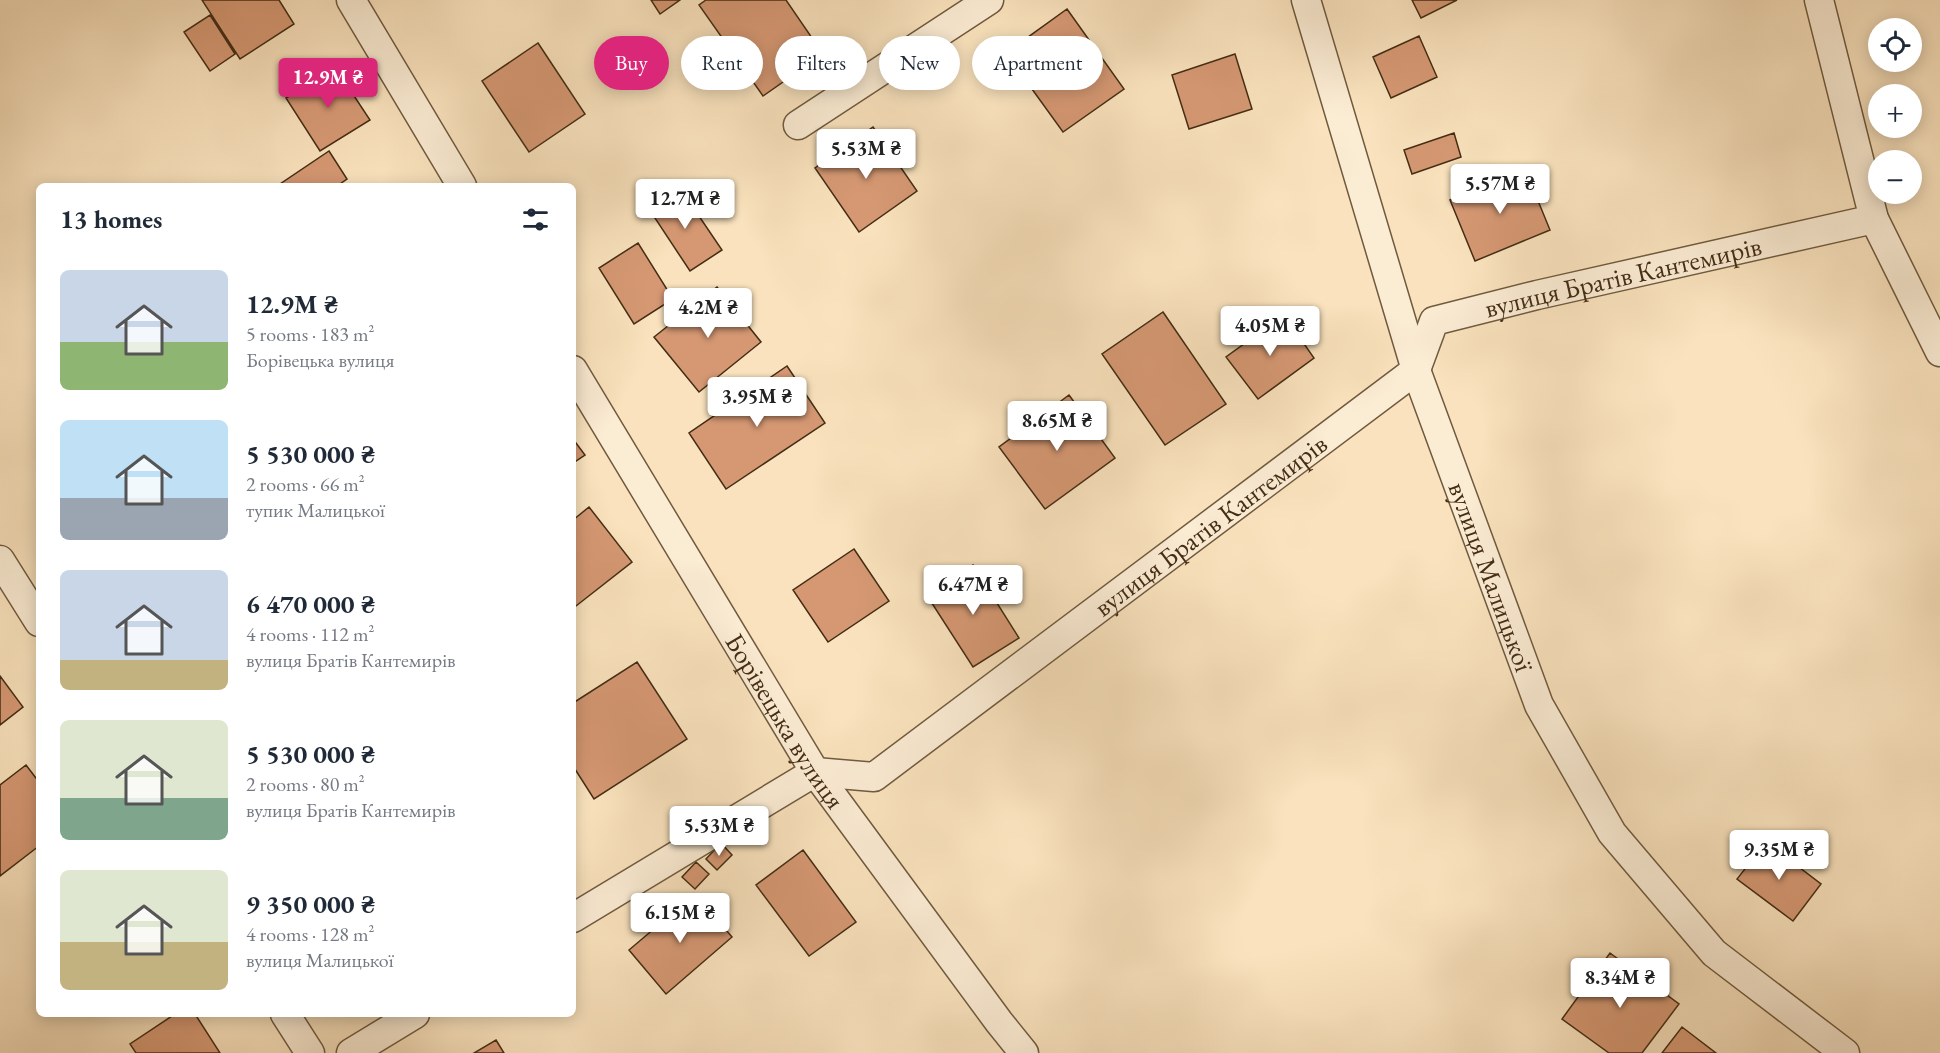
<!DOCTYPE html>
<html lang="en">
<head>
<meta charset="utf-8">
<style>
  :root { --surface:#fff; --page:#f6f6f7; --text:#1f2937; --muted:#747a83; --accent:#db2777 }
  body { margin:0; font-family:"EB Garamond",serif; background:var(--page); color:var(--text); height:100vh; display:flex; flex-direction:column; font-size:22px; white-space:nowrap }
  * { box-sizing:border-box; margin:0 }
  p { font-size:20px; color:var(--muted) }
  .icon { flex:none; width:33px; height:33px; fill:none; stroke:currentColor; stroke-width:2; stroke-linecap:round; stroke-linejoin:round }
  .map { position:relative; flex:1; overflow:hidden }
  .sheet { position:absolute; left:36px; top:183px; width:540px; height:834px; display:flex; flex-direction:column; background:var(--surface); border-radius:9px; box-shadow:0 3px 15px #0003 }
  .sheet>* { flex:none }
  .top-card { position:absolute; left:594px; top:36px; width:570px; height:54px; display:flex; gap:12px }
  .tools { position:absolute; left:1868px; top:18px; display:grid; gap:12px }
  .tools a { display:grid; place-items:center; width:54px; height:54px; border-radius:50%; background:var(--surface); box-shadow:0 3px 15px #0003; font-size:30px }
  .price { position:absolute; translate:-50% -51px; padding:0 14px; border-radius:6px; background:#fff; color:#222; font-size:20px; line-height:39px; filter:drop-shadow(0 2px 3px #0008) }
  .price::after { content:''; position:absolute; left:50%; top:36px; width:18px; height:14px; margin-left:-9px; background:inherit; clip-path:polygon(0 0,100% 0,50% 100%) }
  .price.on { background:var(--accent); color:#fff }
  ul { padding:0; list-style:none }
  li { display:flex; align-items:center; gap:18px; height:150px; padding:0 24px }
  li span { display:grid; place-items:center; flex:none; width:168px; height:120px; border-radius:9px; color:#555 }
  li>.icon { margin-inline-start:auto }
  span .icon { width:72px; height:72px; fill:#fffc; stroke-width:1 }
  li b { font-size:26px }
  h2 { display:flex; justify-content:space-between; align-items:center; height:72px; padding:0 24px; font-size:26px }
  .chip { padding:0 21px; border-radius:27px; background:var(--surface); box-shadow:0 3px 15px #0003; font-size:21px; line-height:54px }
  .chip.on { background:var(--accent); color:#fff }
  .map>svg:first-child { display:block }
  .building { fill:#d59873; stroke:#432d14; stroke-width:1.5 }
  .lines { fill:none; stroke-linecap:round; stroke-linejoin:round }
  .minor-casing { stroke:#705a3e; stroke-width:31 }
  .minor { stroke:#fbecd4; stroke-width:28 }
  .labels { text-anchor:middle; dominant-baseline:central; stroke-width:4.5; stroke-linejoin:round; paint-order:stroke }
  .street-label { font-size:27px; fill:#432d14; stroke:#fbecd4 }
</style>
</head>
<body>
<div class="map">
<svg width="1940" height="1053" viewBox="0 0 1940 1053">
  <rect width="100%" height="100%" fill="#f9e2bd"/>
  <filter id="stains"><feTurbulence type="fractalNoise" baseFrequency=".00333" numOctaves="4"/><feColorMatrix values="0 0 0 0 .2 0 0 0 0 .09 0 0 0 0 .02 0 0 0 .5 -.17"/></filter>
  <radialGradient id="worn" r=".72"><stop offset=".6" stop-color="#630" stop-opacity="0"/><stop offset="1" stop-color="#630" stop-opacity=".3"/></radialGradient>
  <path class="building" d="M202,0H279L294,24L240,59Z
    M651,0H680L660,14Z
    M706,0H786L823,54L763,96L699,5Z
    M1412,0H1457L1421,18Z
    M1067,9L1124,89L1063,132L1006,53Z
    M210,15L235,54L210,71L184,32Z
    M1419,36L1437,77L1391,98L1373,57Z
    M538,43L585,114L529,152L482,81Z
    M1235,54L1252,109L1189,129L1172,75Z
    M335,67L370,120L320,151L286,98Z
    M873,127L917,191L859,232L815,168Z
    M1454,133L1461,157L1412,174L1404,150Z
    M329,151L347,179L337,186H281L280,184Z
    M1525,169L1550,230L1475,261L1450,200Z
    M680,188L722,250L690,271L649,209Z
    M638,243L673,299L634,324L599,268Z
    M717,287L761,342L699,392L654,337Z
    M1163,312L1226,404L1165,445L1102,354Z
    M1284,315L1314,358L1258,399L1226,357Z
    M787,366L825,423L726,489L689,433Z
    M1069,395L1115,458L1045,509L999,447Z
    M573,439L585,455L573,463Z
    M589,507L632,562L576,606L573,601V520Z
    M854,549L889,601L828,642L793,590Z
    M973,565L1019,638L973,667L926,594Z
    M637,662L687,739L594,799L573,766V703Z
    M0,676L23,707L0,725Z
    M26,765L39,782V846L0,876V785Z
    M1766,842L1821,884L1793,921L1737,879Z
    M721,843L732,855L717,870L706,859Z
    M803,850L856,922L809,956L756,885Z
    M696,862L709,874L695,889L682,877Z
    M695,894L732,937L666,994L629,950Z
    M1610,953L1679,1004L1642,1053H1609L1562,1019Z
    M175,1014H195L220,1053H136L130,1044Z
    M1682,1027L1716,1053H1662Z
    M496,1040L504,1053H474Z"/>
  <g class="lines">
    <defs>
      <g id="minor">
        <path d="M351,0L462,186"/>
        <path id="s1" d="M1306,0L1416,370L1539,705L1612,833L1714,953L1845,1053"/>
        <path d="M1819,0L1874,219L1940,352"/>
        <path d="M798,125L989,0"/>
        <path id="s2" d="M573,370L815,772L999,1022L1024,1053"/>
        <path d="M0,560L39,622"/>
        <path id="s3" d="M573,918L815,772L874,777L1416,370L1434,321L1537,295L1874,219"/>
        <path d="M285,1014L310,1053"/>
        <path d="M351,1053L415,1014"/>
      </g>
    </defs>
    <use href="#minor" class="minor-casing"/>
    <use href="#minor" class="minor"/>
  </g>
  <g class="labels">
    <g class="street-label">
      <text stroke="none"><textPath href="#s3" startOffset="1266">вулиця Братів Кантемирів</textPath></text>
      <text stroke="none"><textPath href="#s3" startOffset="762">вулиця Братів Кантемирів</textPath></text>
      <text stroke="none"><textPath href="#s1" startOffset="606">вулиця Малицької</textPath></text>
      <text stroke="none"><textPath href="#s2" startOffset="410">Борівецька вулиця</textPath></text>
    </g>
  </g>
  <rect width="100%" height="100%" filter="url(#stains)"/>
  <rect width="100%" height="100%" fill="url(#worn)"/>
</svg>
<div class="tools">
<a><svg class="icon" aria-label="locate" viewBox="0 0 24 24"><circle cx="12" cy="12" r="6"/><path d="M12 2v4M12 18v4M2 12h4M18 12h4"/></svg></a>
<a>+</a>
<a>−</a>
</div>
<b class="price on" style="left:328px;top:109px">12.9M ₴</b>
<b class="price" style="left:866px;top:180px">5.53M ₴</b>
<b class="price" style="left:1500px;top:215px">5.57M ₴</b>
<b class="price" style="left:685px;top:230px">12.7M ₴</b>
<b class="price" style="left:708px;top:339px">4.2M ₴</b>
<b class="price" style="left:1270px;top:357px">4.05M ₴</b>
<b class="price" style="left:757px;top:428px">3.95M ₴</b>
<b class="price" style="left:1057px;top:452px">8.65M ₴</b>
<b class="price" style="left:973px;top:616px">6.47M ₴</b>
<b class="price" style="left:719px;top:857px">5.53M ₴</b>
<b class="price" style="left:1779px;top:881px">9.35M ₴</b>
<b class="price" style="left:680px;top:944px">6.15M ₴</b>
<b class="price" style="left:1620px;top:1009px">8.34M ₴</b>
<div class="top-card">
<a class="chip on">Buy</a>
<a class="chip">Rent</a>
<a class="chip">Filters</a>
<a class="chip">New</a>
<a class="chip">Apartment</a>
</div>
<section class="sheet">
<h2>13 homes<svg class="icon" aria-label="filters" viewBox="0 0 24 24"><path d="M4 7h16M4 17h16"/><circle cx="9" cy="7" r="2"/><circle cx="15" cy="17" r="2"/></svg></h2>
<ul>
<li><span style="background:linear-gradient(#c9d6e8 60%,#8fb573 0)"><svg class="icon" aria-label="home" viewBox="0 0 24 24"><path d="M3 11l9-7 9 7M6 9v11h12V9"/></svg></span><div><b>12.9M ₴</b><p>5 rooms · 183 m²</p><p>Борівецька вулиця</p></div></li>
<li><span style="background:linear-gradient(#bfe0f5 65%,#9aa5b1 0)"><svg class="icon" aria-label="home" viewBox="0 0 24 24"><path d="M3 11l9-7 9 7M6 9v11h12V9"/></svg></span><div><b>5 530 000 ₴</b><p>2 rooms · 66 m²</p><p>тупик Малицької</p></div></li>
<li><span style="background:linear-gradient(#c9d6e8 75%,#c2b280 0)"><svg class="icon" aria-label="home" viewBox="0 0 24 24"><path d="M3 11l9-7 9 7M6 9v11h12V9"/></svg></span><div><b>6 470 000 ₴</b><p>4 rooms · 112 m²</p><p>вулиця Братів Кантемирів</p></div></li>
<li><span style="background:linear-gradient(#dfe7d0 65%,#7fa58c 0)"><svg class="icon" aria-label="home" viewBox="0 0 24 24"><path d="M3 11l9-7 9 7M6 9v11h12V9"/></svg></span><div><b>5 530 000 ₴</b><p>2 rooms · 80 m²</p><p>вулиця Братів Кантемирів</p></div></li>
<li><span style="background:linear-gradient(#dfe7d0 60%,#c2b280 0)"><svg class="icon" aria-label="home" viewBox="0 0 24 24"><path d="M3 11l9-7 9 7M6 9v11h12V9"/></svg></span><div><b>9 350 000 ₴</b><p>4 rooms · 128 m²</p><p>вулиця Малицької</p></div></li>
</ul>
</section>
</div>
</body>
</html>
